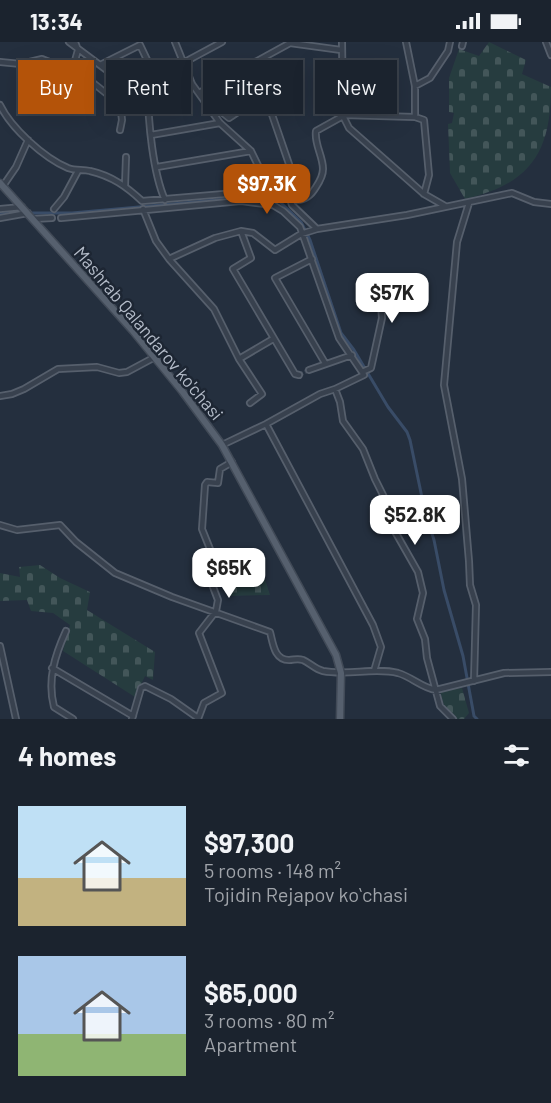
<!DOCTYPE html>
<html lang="en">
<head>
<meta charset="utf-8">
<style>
  :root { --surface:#1b232e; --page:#242b36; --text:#f1f3f6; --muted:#a0a4aa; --line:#39404a; --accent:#b45309 }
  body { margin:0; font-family:Barlow,sans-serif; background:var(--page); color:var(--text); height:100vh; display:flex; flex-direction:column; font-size:22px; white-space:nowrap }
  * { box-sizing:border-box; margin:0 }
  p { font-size:20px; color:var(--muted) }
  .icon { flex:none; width:33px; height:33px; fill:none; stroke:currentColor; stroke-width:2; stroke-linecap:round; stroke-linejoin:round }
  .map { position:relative; height:677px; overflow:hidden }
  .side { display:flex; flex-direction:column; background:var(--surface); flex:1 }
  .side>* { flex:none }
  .guide { position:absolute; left:18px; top:18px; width:516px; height:54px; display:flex; gap:12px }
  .price { position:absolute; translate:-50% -51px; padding:0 14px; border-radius:12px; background:#fff; color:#222; font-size:20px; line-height:39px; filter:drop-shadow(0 2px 3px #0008) }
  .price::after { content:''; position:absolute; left:50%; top:36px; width:18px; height:14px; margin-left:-9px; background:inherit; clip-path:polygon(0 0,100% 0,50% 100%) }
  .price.on { background:var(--accent); color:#fff }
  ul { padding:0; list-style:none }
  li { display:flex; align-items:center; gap:18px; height:150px; padding:0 18px }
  li span { display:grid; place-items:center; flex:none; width:168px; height:120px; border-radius:0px; color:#555 }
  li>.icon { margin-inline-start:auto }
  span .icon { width:72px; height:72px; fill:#fffc; stroke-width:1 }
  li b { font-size:26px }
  h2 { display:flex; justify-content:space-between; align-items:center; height:72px; padding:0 18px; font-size:26px }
  .pill { padding:0 21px; border-radius:0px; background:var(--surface); box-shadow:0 6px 24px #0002,0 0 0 2px var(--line); font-size:21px; line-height:54px }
  .pill.on { background:var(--accent); color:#fff }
  .status { display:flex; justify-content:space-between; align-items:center; height:42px; padding:0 30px; background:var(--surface); direction:ltr }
  .status svg { height:16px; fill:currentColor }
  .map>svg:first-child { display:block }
  .cemetery { fill:url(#cemetery-stones) }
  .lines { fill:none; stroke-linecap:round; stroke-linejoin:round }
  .canal { stroke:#394c67; stroke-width:3 }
  .minor-tunnel { stroke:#3a4453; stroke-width:4.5; stroke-dasharray:4.5 2; stroke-linecap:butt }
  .minor-casing { stroke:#565f6c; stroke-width:8 }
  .major-casing { stroke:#414a57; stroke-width:9 }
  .minor { stroke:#38414e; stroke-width:4.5 }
  .major { stroke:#56606e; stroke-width:6 }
  .labels { text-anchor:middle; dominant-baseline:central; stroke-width:5; stroke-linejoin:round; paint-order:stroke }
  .street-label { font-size:18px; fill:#b4bcc9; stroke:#1d2633 }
</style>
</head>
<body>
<div class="status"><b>13:34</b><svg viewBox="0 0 49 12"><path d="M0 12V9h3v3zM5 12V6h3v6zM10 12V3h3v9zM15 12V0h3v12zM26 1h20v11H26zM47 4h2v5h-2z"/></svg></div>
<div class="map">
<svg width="551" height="677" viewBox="0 0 551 677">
  <defs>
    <pattern id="cemetery-stones" width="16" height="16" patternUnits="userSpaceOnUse" patternTransform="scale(1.5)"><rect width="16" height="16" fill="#263c3f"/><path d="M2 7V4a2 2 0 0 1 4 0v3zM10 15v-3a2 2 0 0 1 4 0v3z" fill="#435659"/></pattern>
  </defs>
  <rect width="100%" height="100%" fill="#242f3e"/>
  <path class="cemetery" d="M489,0L526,18L522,32L551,45C551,111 530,142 465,157L450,131L448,82L452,81L454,71L449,70V36L459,7L479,14Z
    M254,512L258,515L270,553L227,554L228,550L223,548L222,533L224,529L222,523H219V516Z
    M40,523L60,536L90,550L87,568L155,610L153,638L145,634L135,655L63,609L70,583L53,571L31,569L27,558L0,559V531L20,535L19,525Z
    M462,646L469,671L464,677H457L444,663L440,649Z"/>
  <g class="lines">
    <path class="canal" d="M0,171H21
      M28,171H72L250,155L279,159L301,180L310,198L341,291L354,308L388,365L407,390L410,398L425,470L434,498L444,548L463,614L474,674L477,677"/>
    <path class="minor-tunnel" d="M299,333L309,328"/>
    <defs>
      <path id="minor" d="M69,0L132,47L148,49L160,45L192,42
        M175,0L192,42L220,81L251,109L270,148
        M342,0L343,74L349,86L424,152L445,164
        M546,0L551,13
        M462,4L463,0
        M0,20L21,22L42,17L72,29L78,8L75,0
        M29,20L30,43
        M183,21L222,0
        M100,23L140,3L160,45
        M72,29L92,40L112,56L120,60L122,78L120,88
        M415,44L430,36L448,9L450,0
        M148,49C148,79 153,131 165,158
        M199,51L290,1L341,8
        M0,63C11,86 44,116 68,126C76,129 83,127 90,129C112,134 127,145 142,159L270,148
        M210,67L219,68L229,76C241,69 253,56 267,58L301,157
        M343,73L415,75V44L406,0
        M415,75L424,78L429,133L424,152
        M151,93L220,81
        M157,125L251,109
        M3,144L16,125L28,98
        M125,144L126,115
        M270,148C287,157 304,166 316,145C320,139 323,134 323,127C323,114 314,102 316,89L343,74
        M290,157L292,163L317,187L407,173L512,151L534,160L551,162
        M469,161L457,200L444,343L462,437L469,519L470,543L476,563L474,639
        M0,167L22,165
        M54,167L64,155L78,129
        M143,167L156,199L169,217L214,267L239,317L262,352L250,361
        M0,176L28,171
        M61,176L241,159L273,163L283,169L300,185L339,296L362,330L371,326L382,276L379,236
        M33,177L52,176
        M169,217L215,196L241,189
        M312,217L275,236L325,321
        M239,317L273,297
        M309,328L352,313
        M299,333L295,332L233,227L251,216L241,189L253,191L275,208L301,192L317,187
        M335,347L340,360L343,379L363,407L375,437L388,463L393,486L418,530L423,551L417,577L425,597L427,616L440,664L453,677
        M0,354L12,352L24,347L58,327L97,325L119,331L127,330L155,315
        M266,382L373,583L381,605L374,629
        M222,403L266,382L320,352L335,347L364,333L362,330
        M0,483L17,488L60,483L76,500L115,531L172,555L270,590C273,601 274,618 289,618C294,618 297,616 303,618C310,621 315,627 323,629C348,634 374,625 398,631C412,635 422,646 436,648L504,631L551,630
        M66,589C55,613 47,638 54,665L73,677
        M0,604L16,677
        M52,626L133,674
        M132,677L141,646L145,644L171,657L198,676
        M198,677L204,661L222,651L199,591L216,569L218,558L210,537L214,517L202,487L205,443L207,440L218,441L220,427L232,420"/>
      <path id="major" d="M0,141L133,289L182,349L222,403L336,613L341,631L340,677"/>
    </defs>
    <use href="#minor" class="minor-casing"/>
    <use href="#major" class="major-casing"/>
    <use href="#minor" class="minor"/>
    <use href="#major" class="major"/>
  </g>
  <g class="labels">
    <g class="street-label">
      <text transform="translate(149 291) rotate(50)">Mashrab Qalandarov ko'chasi</text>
    </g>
  </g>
</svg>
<b class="price on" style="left:267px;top:173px">$97.3K</b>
<b class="price" style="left:392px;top:282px">$57K</b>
<b class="price" style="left:415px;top:504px">$52.8K</b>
<b class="price" style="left:229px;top:557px">$65K</b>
<div class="guide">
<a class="pill on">Buy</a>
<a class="pill">Rent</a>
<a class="pill">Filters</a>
<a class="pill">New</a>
</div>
</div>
<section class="side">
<h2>4 homes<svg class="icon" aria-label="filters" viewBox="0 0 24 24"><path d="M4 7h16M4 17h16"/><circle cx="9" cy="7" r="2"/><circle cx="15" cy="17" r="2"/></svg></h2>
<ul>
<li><span style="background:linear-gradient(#bfe0f5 60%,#c2b280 0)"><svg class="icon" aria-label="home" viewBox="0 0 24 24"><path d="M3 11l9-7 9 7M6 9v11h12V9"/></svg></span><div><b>$97,300</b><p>5 rooms · 148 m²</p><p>Tojidin Rejapov koʻchasi</p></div></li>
<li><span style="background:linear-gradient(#a9c7e8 65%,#8fb573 0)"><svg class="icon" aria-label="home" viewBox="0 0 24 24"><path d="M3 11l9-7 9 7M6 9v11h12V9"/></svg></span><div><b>$65,000</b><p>3 rooms · 80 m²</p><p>Apartment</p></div></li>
</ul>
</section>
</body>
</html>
